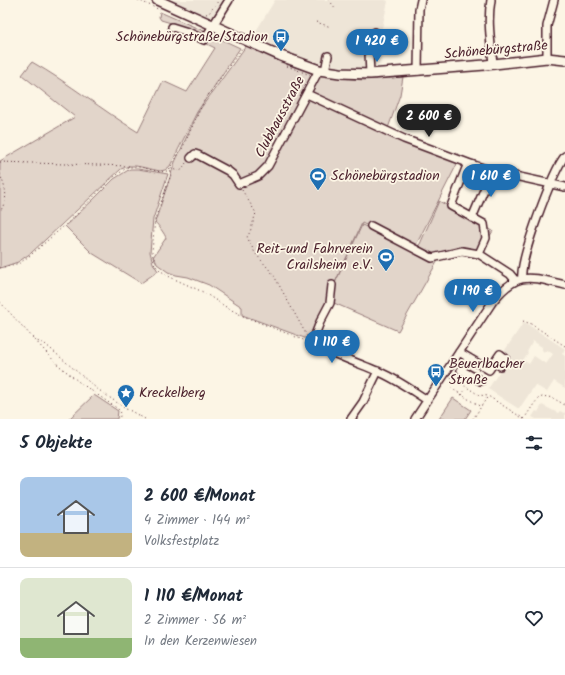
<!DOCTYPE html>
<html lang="de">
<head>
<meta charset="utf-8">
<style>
  :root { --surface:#fff; --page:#f2f2f3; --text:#1f2937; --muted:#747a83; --line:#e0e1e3; --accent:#1f6fb2 }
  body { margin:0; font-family:Kalam,sans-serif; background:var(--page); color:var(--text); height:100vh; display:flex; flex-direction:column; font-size:15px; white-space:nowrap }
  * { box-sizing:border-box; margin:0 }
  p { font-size:13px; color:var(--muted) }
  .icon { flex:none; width:22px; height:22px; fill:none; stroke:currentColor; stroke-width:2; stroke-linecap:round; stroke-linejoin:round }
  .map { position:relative; height:419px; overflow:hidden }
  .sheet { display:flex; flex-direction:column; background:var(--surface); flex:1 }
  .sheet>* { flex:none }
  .price { position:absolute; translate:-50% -34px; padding:0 9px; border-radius:14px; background:var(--accent); color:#fff; font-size:13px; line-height:26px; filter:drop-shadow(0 1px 2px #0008) }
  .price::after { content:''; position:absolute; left:50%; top:24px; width:12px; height:9px; margin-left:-6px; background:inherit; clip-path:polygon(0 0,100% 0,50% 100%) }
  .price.selected { background:#222; color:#fff }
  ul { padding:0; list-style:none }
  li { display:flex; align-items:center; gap:12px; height:100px; padding:0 20px }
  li+li { border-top:1px solid var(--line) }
  li span { display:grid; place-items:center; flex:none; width:112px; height:80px; border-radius:8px; color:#555 }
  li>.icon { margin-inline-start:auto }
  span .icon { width:48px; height:48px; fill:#fffc; stroke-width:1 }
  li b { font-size:17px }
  h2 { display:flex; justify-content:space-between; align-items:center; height:48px; padding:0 20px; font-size:17px }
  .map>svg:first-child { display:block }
  .built { fill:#eee5d7; fill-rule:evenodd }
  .green { fill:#e2d5ca; stroke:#967a7a; fill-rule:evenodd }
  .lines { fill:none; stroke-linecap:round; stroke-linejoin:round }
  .minor-casing { stroke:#4a1f2b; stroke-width:10 }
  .major-casing { stroke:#4a1f2b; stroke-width:12 }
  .path { stroke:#4a1f2b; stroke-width:1; stroke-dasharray:1 3; stroke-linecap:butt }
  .minor { stroke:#fcf5e5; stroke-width:7 }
  .major { stroke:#fcf5e5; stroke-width:9 }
  .labels { text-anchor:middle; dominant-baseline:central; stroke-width:3.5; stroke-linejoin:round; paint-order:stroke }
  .poi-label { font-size:14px; fill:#4a1f2b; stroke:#fcf5e5; text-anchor:start }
  .street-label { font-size:14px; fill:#4a1f2b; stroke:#fcf5e5 }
</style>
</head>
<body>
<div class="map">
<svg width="565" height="419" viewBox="0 0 565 419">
  <rect width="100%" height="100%" fill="#fcf5e5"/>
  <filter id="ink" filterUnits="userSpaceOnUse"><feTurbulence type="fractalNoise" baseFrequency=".025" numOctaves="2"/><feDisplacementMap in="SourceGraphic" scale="8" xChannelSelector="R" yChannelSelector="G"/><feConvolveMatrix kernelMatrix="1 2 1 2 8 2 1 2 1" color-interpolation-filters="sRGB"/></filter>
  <g filter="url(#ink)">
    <path class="built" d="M171,0H225L213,19Z
      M275,0H385L388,1L376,55V65L379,69H363L335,67L301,58L253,36Z
      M524,322L565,349L562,354L565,356V388L554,381L547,392L535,385L519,409L488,389L509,357L503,353ZM533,341L542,347V350L544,352L547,350L553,354L546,364L534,356L529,364L523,360L528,353L527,352Z
      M542,405L558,413L560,411L564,413L565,412V419H536L532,417L536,411L538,412Z"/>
    <path class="green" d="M160,12L206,32L204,35L200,36L181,26L161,20L159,17Z
      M212,35L240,48L197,112L170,166L165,170L160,171L136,166H129L121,169L31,253L18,262L0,268V161L75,117L22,75L32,62C69,83 102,110 138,132L163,81L187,92L215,48L207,44Z
      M246,46L300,68L329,77L364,80L403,77L400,95L387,131L458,162L414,249L420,244L439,201L493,231L477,257L472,253L441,255L398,331L334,303V292L310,340L242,315V307L209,285L188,277L176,275L168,272L157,264L155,259L153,257L166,238C165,234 158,225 155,222L175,162L198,112ZM362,223L402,243L362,225L334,285Z
      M130,169H138L168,174L153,219L150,252L153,263L158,271L141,283L92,253L65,226L93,200L114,179Z
      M94,395L118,411L117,419H69Z
      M453,398L471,410L465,419H439Z"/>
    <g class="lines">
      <defs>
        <path id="minor" d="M491,0C487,22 491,42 493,64
          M172,27L188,32L204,40L229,0
          M547,58V26L554,0
          M325,71L328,56
          M418,71L419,9L421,0
          M370,74L369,53L375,32
          M307,94L404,139L468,163L492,171L565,187
          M191,158L195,154L198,155L228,171L233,175L239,184L258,176L268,166L319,70
          M468,163L451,206L484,224L486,238L479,254
          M472,218L492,171
          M371,226L432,258L462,251L479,254L510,274L515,280
          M522,278C519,261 553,170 565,156
          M332,285L330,303L320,322L312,343C333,354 355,362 377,371C395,378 411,390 427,400
          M459,352L489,370L500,354L505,358L500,366
          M469,358L461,370L481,381
          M351,419L363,402L378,371
          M415,419L493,301C518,270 530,277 565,285"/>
        <path id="major" d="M157,0L281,56L319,70L340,73L370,74L485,65L547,58L565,60"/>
      </defs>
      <use href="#minor" class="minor-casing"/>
      <use href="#major" class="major-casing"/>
      <path class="path" d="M138,0L160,10
        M329,0L336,9
        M206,14L209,13L219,0
        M316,22L331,27
        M287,66L310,75
        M0,162L129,166
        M186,163L180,172L170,168L171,175L155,219L152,252L155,265L161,271L170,277L203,292L226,307L243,316L306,341
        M0,174C6,191 9,196 0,212
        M242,190L256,213L250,232L247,237L255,253L273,274L307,336
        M0,268L20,263L33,253L72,219L111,179L128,167H140L161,172L167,171L170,168L182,149L204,101L243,47
        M0,302L56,363L79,382L118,409L121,413L119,419
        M523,321L531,324L565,346
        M34,340L45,344L96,388L126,409L129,410L145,419
        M451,377L479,395L488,396L524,419
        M451,388L481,407
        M462,395L466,388
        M473,419L488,396
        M524,419C539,397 539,389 565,405"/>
      <use href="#minor" class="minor"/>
      <use href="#major" class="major"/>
    </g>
  </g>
  <defs>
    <symbol id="bus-pin" viewBox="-11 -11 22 30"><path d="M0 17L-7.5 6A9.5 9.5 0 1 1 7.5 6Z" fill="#1f6fb2" stroke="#fcf5e5"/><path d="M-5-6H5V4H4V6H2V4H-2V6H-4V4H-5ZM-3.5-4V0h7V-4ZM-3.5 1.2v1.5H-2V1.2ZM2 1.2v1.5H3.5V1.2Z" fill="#fff"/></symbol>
    <symbol id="stadium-pin" viewBox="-11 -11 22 30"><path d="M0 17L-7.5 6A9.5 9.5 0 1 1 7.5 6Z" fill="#1f6fb2" stroke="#fcf5e5"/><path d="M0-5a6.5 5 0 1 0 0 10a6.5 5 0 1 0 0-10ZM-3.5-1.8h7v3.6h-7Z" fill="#fff"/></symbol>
    <symbol id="sight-pin" viewBox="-11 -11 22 30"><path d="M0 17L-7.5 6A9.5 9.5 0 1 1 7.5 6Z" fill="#1f6fb2" stroke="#fcf5e5"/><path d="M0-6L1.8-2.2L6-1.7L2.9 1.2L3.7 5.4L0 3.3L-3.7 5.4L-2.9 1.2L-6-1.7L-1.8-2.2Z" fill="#fff"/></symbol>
  </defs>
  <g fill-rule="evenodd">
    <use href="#bus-pin" x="271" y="27" width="20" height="27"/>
    <use href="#stadium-pin" x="308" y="166" width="20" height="27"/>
    <use href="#stadium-pin" x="376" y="247" width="20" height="27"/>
    <use href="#bus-pin" x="426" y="362" width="20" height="27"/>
    <use href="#sight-pin" x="116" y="383" width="20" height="27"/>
  </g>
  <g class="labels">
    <g class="poi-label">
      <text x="268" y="37" text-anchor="end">Schönebürgstraße/Stadion</text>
      <text x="331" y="176">Schönebürgstadion</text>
      <text x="373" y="249" text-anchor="end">Reit-und Fahrverein<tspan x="373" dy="16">Crailsheim e.V.</tspan></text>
      <text x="449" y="364">Beuerlbacher<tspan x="449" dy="16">Straße</tspan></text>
      <text x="139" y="393">Kreckelberg</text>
    </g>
    <g class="street-label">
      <text transform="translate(496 50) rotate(-5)">Schönebürgstraße</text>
      <text transform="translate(280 117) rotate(-62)">Clubhausstraße</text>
    </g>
  </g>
</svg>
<b class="price" style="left:377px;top:63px">1 420 €</b>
<b class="price selected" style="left:429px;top:138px">2 600 €</b>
<b class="price" style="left:491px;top:198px">1 610 €</b>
<b class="price" style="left:473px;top:313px">1 190 €</b>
<b class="price" style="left:332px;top:364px">1 110 €</b>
</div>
<section class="sheet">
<h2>5 Objekte<svg class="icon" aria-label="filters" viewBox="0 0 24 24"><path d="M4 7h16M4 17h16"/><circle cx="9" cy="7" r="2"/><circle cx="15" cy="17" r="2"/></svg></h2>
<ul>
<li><span style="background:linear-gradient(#a9c7e8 70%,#c2b280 0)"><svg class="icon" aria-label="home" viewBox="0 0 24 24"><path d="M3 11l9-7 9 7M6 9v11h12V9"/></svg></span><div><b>2 600 €/Monat</b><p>4 Zimmer · 144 m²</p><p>Volksfestplatz</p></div><svg class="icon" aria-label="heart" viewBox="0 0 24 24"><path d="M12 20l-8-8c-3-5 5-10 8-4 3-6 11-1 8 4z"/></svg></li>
<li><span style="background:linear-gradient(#dfe7d0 75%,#8fb573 0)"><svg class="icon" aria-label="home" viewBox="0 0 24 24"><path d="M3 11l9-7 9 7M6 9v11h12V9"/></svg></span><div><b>1 110 €/Monat</b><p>2 Zimmer · 56 m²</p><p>In den Kerzenwiesen</p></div><svg class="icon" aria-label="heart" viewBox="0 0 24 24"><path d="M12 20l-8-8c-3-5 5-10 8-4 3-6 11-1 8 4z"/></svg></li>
</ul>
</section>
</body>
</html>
